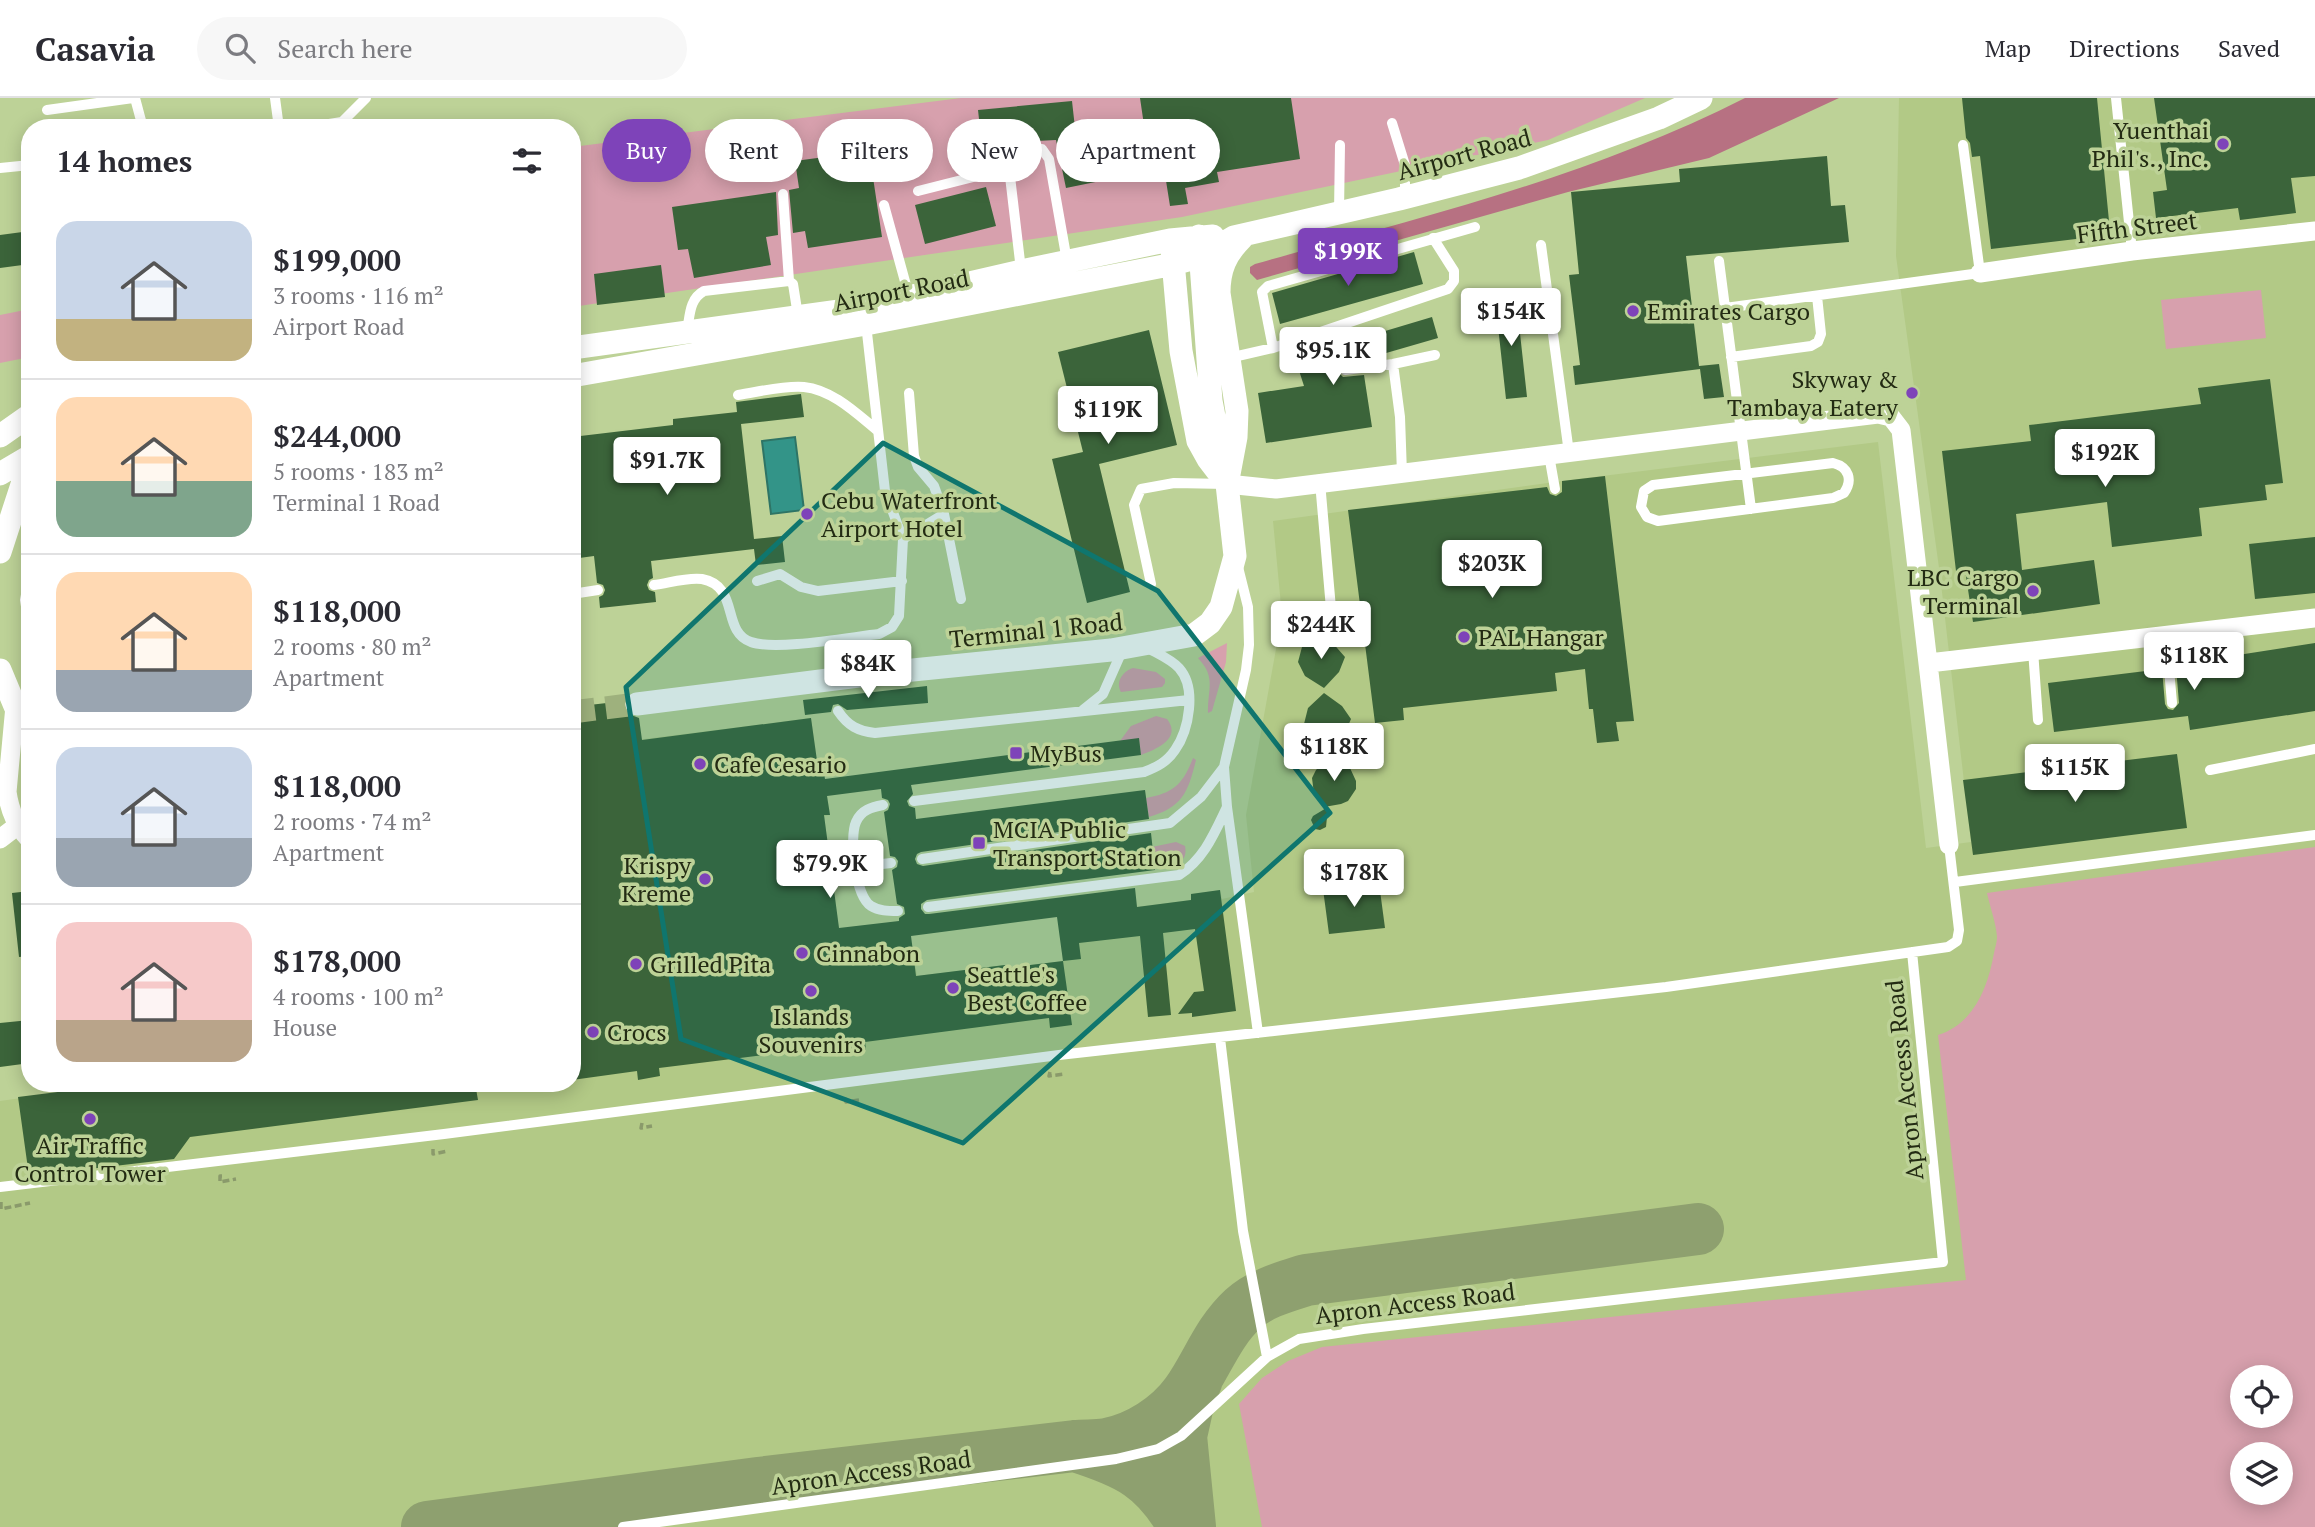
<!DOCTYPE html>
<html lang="en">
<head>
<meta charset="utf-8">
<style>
  :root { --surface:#fff; --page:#f7f7f7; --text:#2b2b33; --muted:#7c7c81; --line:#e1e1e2; --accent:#7e43b9 }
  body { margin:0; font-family:"PT Serif",serif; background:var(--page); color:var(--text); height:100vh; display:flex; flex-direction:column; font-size:26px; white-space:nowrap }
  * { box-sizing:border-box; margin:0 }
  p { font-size:23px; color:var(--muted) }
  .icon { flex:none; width:38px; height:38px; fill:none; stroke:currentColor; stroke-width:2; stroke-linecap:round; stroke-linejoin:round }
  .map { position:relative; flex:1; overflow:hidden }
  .drawer { position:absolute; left:21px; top:21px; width:560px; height:973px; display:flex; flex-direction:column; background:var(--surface); border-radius:28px; box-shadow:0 4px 18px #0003 }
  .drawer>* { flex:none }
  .hud { position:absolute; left:602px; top:21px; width:665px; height:63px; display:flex; gap:14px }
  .tools { position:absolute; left:2230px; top:1267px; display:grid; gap:14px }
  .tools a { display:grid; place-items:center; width:63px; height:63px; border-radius:50%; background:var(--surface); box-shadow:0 4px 18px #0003; font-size:35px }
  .price { position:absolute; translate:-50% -60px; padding:0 16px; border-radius:7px; background:#fff; color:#222; font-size:23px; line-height:46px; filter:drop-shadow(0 2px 4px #0008) }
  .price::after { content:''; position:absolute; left:50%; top:42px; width:21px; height:16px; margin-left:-10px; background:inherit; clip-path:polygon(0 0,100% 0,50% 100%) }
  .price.active { background:var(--accent); color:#fff }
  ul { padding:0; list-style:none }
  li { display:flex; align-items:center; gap:21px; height:175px; padding:0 35px }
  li+li { border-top:2px solid var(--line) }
  li span { display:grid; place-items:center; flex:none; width:196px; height:140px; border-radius:21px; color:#555 }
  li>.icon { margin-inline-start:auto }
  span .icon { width:84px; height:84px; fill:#fffc; stroke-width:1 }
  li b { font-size:30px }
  h2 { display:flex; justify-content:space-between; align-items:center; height:84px; padding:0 35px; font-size:30px }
  .pill { padding:0 24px; border-radius:32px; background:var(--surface); box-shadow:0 4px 18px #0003; font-size:24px; line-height:63px }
  .pill.active { background:var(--accent); color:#fff }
  header { display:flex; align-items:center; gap:42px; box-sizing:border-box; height:98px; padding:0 35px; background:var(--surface); border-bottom:2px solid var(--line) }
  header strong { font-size:33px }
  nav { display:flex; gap:38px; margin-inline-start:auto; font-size:24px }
  .search { width:490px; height:63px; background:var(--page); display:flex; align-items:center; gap:18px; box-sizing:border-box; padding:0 24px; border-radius:38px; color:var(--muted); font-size:26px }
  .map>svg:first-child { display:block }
  .built { fill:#b2c986; fill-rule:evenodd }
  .green { fill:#d7a0ad; fill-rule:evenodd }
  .forest { fill:#b77182 }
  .water { fill:#339488; stroke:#2e7465; stroke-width:2 }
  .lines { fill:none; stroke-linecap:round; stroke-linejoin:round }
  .taxiway { stroke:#8ea06f; stroke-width:52 }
  .building { fill:#3b643a; fill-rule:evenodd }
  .tertiary-tunnel { stroke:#9eb17d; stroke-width:23; stroke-dasharray:23 11; stroke-linecap:butt }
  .path { stroke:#8a9a6b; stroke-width:3.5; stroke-dasharray:7 3.5; stroke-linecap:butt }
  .service { stroke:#fff; stroke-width:10 }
  .minor { stroke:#fff; stroke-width:19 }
  .tertiary { stroke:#fff; stroke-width:23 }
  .marked { fill:#0f766e; fill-opacity:0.2; stroke:#0f766e; stroke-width:5; stroke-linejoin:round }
  .poi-dot { fill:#7e43b9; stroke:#bdd297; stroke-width:2.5 }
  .labels { text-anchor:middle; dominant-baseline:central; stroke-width:7; stroke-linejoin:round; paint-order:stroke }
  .poi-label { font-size:24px; fill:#232b13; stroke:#bdd297; text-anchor:start }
  .street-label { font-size:24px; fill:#232b13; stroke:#bdd297 }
</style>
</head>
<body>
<header>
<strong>Casavia</strong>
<div class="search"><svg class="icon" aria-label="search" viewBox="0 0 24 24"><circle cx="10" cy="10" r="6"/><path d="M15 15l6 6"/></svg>Search here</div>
<nav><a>Map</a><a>Directions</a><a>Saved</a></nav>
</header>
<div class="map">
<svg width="2315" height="1429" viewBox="0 0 2315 1429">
  <rect width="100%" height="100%" fill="#bdd297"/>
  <path class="built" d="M1899,0H2315V1429H0V1003L129,985H572V650L811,620L819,676H824L827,698L830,717L824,718L842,854L912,845L917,878L1005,867L1006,870L1063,863L1058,819L1191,802V796L1220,792L1222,801L1254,794L1246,717L1282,518L1273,423L1562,383L1878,344L1926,750L1971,744L1940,477L1896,158ZM2242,1279H2280V1318H2242ZM2242,1356H2280V1395H2242Z"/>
  <path class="green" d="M961,0H1645L1548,42L1182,119L572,209V49Z
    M2261,192L2266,240L2166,251L2161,202Z
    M30,211V259L0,265V217Z
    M1227,545L1226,564L1212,613L1208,615C1207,592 1217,580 1198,560Z
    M1133,570L1156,574L1165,581V585L1162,589L1121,594C1115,584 1123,573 1133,570Z
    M1156,618L1167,621C1182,640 1157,651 1141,657L1139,641L1120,643L1131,628Z
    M1193,660L1196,662C1188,694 1183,709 1149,719L1146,700C1174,695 1183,686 1193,660Z
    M1176,744L1185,748C1189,768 1169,767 1155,769L1152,749Z
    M2315,749V1429H1262L1239,1306L1262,1280L1288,1263L1322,1249L1966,1182L1938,937C1974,926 1988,889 1994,855C1995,850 1997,844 1997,839C1996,825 1990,809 1987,795ZM2242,1279H2280V1318H2242ZM2242,1356H2280V1395H2242Z"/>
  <path class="forest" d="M1745,0H1839L1709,60L1568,94L1257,182L1250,175V169L1255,166C1421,119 1590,79 1745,0Z"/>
  <path class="water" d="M795,339L804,412L771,416L762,343Z"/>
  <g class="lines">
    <path class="taxiway" d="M1075,1348C1086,1347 1097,1348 1107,1346C1138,1340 1169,1320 1187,1295C1207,1267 1217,1235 1243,1211C1261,1195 1284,1189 1306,1182L1698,1131
      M427,1429L758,1385L1075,1348C1129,1365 1156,1378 1184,1429
      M1190,1429L1181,1338L1189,1302L1197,1281"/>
  </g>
  <path class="building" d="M1140,0H1291L1300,61L1217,74L1219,84L1185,90L1188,106L1170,108L1164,70L1066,90L1056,42L1014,44L982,48L978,12L1072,3L1077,48L1145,34Z
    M1962,0H2097L2109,123L2076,141L1991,151L1980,58L1972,59L1970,45L1966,40Z
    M2154,0H2315V78L2291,80L2296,115L2240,122L2238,110L2156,120L2153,94L2167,92Z
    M869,53L882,139L808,150L805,133L793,135L789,92L799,90L795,63Z
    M1827,58L1831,108L1845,107L1849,144L1686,158L1699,268L1719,266L1724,299L1704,301L1700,271L1575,287L1573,268L1580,267L1569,177L1579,176L1571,94L1680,84L1679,71Z
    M986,89L996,128L925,146L915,107Z
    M776,94L778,137L766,139L771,167L694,180L688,151L678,152L672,109Z
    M30,133V166L0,170V137Z
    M1414,154L1423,186L1280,226L1272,195Z
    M661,167L665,199L597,207L594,176Z
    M1516,199L1527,299L1506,301L1495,201Z
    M1432,219L1438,240L1362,262L1343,265L1338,269V274L1343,279L1364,277L1372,329L1266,345L1258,295L1304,288L1295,260Z
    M1149,232L1177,347L1099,366L1130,494L1087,505L1052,361L1083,354L1058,254Z
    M2270,281L2283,385L2265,387L2267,402L2199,410L2202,438L2112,449L2107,404L2016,416L2022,472L2094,462L2100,506L1973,524L1965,472L1956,473L1942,353L2031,343L2029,327L2201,306L2198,290Z
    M801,296L804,319L741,326L754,441L782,438L785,464L756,467L754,451L651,463L653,480L649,482L647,487L649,492L655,494L656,504L600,510L599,499L603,497L605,492L603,487L597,485L594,458L572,461V339L673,327V321L737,314L736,304Z
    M1605,378L1634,623L1616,624L1619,643L1597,645L1593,611H1589L1585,571L1555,575L1557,593L1403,610L1404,622L1375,625L1348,412L1547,389L1550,396L1556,398L1562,394V383Z
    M2315,439V495L2255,501L2249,446Z
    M1315,540L1330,542L1345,559L1339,574L1324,590L1305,578L1298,564L1302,549Z
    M2315,545V613L2190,632L2188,618L2054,634L2048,585L2162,571L2165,606L2168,611L2173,612L2179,605L2176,569H2180V566Z
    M927,588L928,605L847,612L838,606L833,607L831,614L805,617L803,602Z
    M1324,595L1342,608L1351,621L1345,635L1330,652L1312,640L1304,626L1308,610Z
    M624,603L626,615L639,620L642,642L811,620L819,677L824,676L825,681L1139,640L1141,657L911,687L913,696L907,703L909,708L915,710L916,721L1145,692L1149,721L921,754L917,756L915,761L917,766L923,768L1151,735L1155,772L927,802L921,806V811L925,816H929L1135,790L1137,809L1191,802V796L1220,792L1236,913L1192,919V915L1178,916L1194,894L1204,893L1195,831L1163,835L1171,917L1148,919L1140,838L1079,845L1081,861L1063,863L1072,927L1050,930L1049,920L865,944L866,952L845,955L844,947L659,970L660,978L638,982L637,973L572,982V609ZM881,691L882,700L888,702L890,706L888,712L884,714L890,758L895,759L898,763L897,769L892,772L897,806L904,809L905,816L899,820V823L839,830L824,717H830L827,698ZM1057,819L1063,863L1006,870L1005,867L916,878L911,838Z
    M2177,656L2187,730L1973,757L1963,682Z
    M1332,657L1350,670L1356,683V691L1348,703L1341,706L1324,709L1314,696L1312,680L1316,672Z
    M1328,709L1326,729L1320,732L1315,731L1311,722L1313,718Z
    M1379,785L1385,830L1329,836L1323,791Z
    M30,793V858L19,859L12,795Z
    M30,922V965L0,969V925Z
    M129,985H475L478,1002L190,1039L174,1061L29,1078L18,999Z"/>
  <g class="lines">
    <path class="tertiary-tunnel" d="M572,614L637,606"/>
    <path class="path" d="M1050,974L1049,978L1064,976
      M845,1000L846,1004L859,1002
      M642,1025L641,1030L652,1028
      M433,1051V1056L448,1053
      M222,1078H220V1084L236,1081
      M1,1104V1111L30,1105"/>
    <path class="service" d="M135,0L143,30
      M275,0L279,30
      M2116,0L2132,153
      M47,12L133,0
      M1392,25L1405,67V99
      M303,30L342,24L366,0
      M0,70L30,67
      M1009,70L1010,57L1014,51H1042L1049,61L1067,163
      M918,93L1009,70L1021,172
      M783,96L789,183L793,186L798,218
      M884,107L909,198
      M1339,114L1340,47
      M1541,147L1569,355
      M1719,163L1751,411
      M1725,210L1980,175L1963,47
      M687,233C690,218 689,201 704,193L789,183
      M1273,250L1262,194L1268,188L1475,129
      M1731,259L1811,248L1818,244L1821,236L1817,198
      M1229,260L1273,250L1448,191L1454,183V173L1433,140
      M1393,266L1400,319L1402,376
      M1345,272L1393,266L1435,257
      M738,297C758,294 785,287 804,289C833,292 857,316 878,333
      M1549,357L1555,391
      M1833,365C1849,369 1853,382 1844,395L1833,400L1658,423L1647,419L1641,409L1644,393L1653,387Z
      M1320,384L1332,522
      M944,416L961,501
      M903,441L944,416L934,388L918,369L914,358L909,295
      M1238,469L1248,509L1249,547L1246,572L1224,669L1227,709L1258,935
      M30,476L25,502L30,534
      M757,483L780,476L801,489L818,493L902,483
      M1151,486L1134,407L1141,391L1174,385L1227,386
      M654,487C669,485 687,479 702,481C740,488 721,534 751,544C775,553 851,539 879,536L892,529L899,518L903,441L885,393L866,226
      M572,496L598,492
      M2166,537L2172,605
      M2033,552L2038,622
      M1083,612L1103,596L1122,553
      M838,613C848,628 858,633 875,635L1189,602
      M2210,672L2315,651
      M914,703L1144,674C1157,669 1167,664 1175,652C1189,632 1197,590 1179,570C1171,561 1156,555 1146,549
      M883,707C872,709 861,712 856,724C849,740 855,798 871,808C879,813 888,813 898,813
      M922,761L1170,725L1201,699L1224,669
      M856,769L891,765
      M1955,784L2315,737
      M928,809L1179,777C1204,761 1214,736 1227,709
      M1220,940L1243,1133L1267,1259
      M0,1089L444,1036L1059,957L1666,889L1948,849L1957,843L1959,832L1949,747
      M623,1429L1116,1361L1158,1351L1181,1338L1267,1259L1299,1241L1363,1231L1943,1164L1912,854"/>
    <path class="minor" d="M1980,175L2132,153L2315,133
      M1227,386L1276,391L1878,316L1891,319L1901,332L1949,747
      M1929,565L2315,520
      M15,608L7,694C10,714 16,727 30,742
      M0,741L30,718"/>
    <path class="tertiary" d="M1172,152L1181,253L1198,343L1208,361L1221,378
      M572,250L861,210L1021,173L1170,142L1213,138
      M572,278L866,226L1174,166L1202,158L1234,139L1399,101L1519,70L1659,20L1701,0
      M0,338L30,317
      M0,376L30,358
      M1229,376L1236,339L1237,313L1219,195C1219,171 1226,156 1242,140
      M0,454L30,362
      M0,572L15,608L30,625
      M637,606L883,575L1111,552L1194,537L1210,525L1221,509L1235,458L1227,386L1211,303L1199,138"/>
  </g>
  <path class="marked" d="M883,345L1158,493L1330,715L963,1045L681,941L626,589Z"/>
  <g class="poi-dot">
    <circle cx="2223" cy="46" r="7"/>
    <circle cx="1633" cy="213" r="7"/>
    <circle cx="1912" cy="295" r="7"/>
    <circle cx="807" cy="416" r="7"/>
    <circle cx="2033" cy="493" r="7"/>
    <circle cx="1464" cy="539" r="7"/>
    <rect x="1009" y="648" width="14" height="14" rx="3.5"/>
    <circle cx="700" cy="666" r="7"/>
    <rect x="972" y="738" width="14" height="14" rx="3.5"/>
    <circle cx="705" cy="781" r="7"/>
    <circle cx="802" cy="855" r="7"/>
    <circle cx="636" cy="866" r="7"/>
    <circle cx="953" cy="890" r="7"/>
    <circle cx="811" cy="893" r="7"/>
    <circle cx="593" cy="934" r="7"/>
    <circle cx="90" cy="1021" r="7"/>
  </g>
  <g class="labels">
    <g class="poi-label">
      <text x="2209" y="32" text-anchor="end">Yuenthai<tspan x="2209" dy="28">Phil's., Inc.</tspan></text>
      <text x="1647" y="213">Emirates Cargo</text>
      <text x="1898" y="281" text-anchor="end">Skyway &amp;<tspan x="1898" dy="28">Tambaya Eatery</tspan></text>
      <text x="821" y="402">Cebu Waterfront<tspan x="821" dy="28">Airport Hotel</tspan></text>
      <text x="2019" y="479" text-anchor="end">LBC Cargo<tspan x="2019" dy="28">Terminal</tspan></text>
      <text x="1478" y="539">PAL Hangar</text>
      <text x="1030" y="655">MyBus</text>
      <text x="714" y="666">Cafe Cesario</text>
      <text x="993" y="731">MCIA Public<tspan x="993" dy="28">Transport Station</tspan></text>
      <text x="691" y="767" text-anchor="end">Krispy<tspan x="691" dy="28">Kreme</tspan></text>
      <text x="816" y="855">Cinnabon</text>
      <text x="650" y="866">Grilled Pita</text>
      <text x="967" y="876">Seattle's<tspan x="967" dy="28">Best Coffee</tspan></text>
      <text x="811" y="918" text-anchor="middle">Islands<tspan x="811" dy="28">Souvenirs</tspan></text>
      <text x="607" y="934">Crocs</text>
      <text x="90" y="1047" text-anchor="middle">Air Traffic<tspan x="90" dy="28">Control Tower</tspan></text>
    </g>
    <g class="street-label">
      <text transform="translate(1464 56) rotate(-15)">Airport Road</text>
      <text transform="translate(2137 129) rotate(-7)">Fifth Street</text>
      <text transform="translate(901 192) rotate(-11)">Airport Road</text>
      <text transform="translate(1036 532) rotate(-6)">Terminal 1 Road</text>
      <text transform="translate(1904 982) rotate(-96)">Apron Access Road</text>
      <text transform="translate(1415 1205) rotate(-7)">Apron Access Road</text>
      <text transform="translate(871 1374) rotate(-8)">Apron Access Road</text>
    </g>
  </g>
</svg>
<div class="tools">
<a><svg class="icon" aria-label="locate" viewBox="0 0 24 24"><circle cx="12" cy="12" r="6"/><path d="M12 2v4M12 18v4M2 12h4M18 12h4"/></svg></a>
<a><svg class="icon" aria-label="layers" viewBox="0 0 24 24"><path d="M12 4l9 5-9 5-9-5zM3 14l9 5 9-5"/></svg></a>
</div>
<b class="price active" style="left:1348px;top:190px">$199K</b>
<b class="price" style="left:1511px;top:250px">$154K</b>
<b class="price" style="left:1333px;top:289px">$95.1K</b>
<b class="price" style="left:1108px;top:348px">$119K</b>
<b class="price" style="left:2105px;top:391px">$192K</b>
<b class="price" style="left:667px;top:399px">$91.7K</b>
<b class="price" style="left:1492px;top:502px">$203K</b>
<b class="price" style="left:1321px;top:563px">$244K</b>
<b class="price" style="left:2194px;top:594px">$118K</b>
<b class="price" style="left:868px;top:602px">$84K</b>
<b class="price" style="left:1334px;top:685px">$118K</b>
<b class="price" style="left:2075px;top:706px">$115K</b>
<b class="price" style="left:830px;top:802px">$79.9K</b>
<b class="price" style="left:1354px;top:811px">$178K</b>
<div class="hud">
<a class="pill active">Buy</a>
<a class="pill">Rent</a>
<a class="pill">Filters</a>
<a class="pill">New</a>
<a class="pill">Apartment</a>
</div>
<section class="drawer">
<h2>14 homes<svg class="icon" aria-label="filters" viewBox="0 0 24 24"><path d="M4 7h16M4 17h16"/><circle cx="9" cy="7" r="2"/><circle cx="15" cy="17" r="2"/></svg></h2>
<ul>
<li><span style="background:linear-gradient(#c9d6e8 70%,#c2b280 0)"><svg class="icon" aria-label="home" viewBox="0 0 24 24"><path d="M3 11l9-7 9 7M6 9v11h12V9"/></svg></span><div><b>$199,000</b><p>3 rooms · 116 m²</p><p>Airport Road</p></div></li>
<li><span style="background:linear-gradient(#ffd9b3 60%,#7fa58c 0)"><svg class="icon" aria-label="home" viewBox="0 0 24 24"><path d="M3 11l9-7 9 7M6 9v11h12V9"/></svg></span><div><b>$244,000</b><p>5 rooms · 183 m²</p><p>Terminal 1 Road</p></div></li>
<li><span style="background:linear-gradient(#ffd9b3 70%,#9aa5b1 0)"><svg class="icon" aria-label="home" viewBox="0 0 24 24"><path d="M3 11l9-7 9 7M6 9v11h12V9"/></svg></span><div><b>$118,000</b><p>2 rooms · 80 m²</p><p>Apartment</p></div></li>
<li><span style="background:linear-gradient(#c9d6e8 65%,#9aa5b1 0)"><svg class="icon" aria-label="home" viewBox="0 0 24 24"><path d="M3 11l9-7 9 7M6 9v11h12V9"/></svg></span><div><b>$118,000</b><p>2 rooms · 74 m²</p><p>Apartment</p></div></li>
<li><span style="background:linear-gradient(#f6c9c9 70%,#b9a48a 0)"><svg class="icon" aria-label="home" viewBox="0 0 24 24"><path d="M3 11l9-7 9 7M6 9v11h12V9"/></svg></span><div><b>$178,000</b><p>4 rooms · 100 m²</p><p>House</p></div></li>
</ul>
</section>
</div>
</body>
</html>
